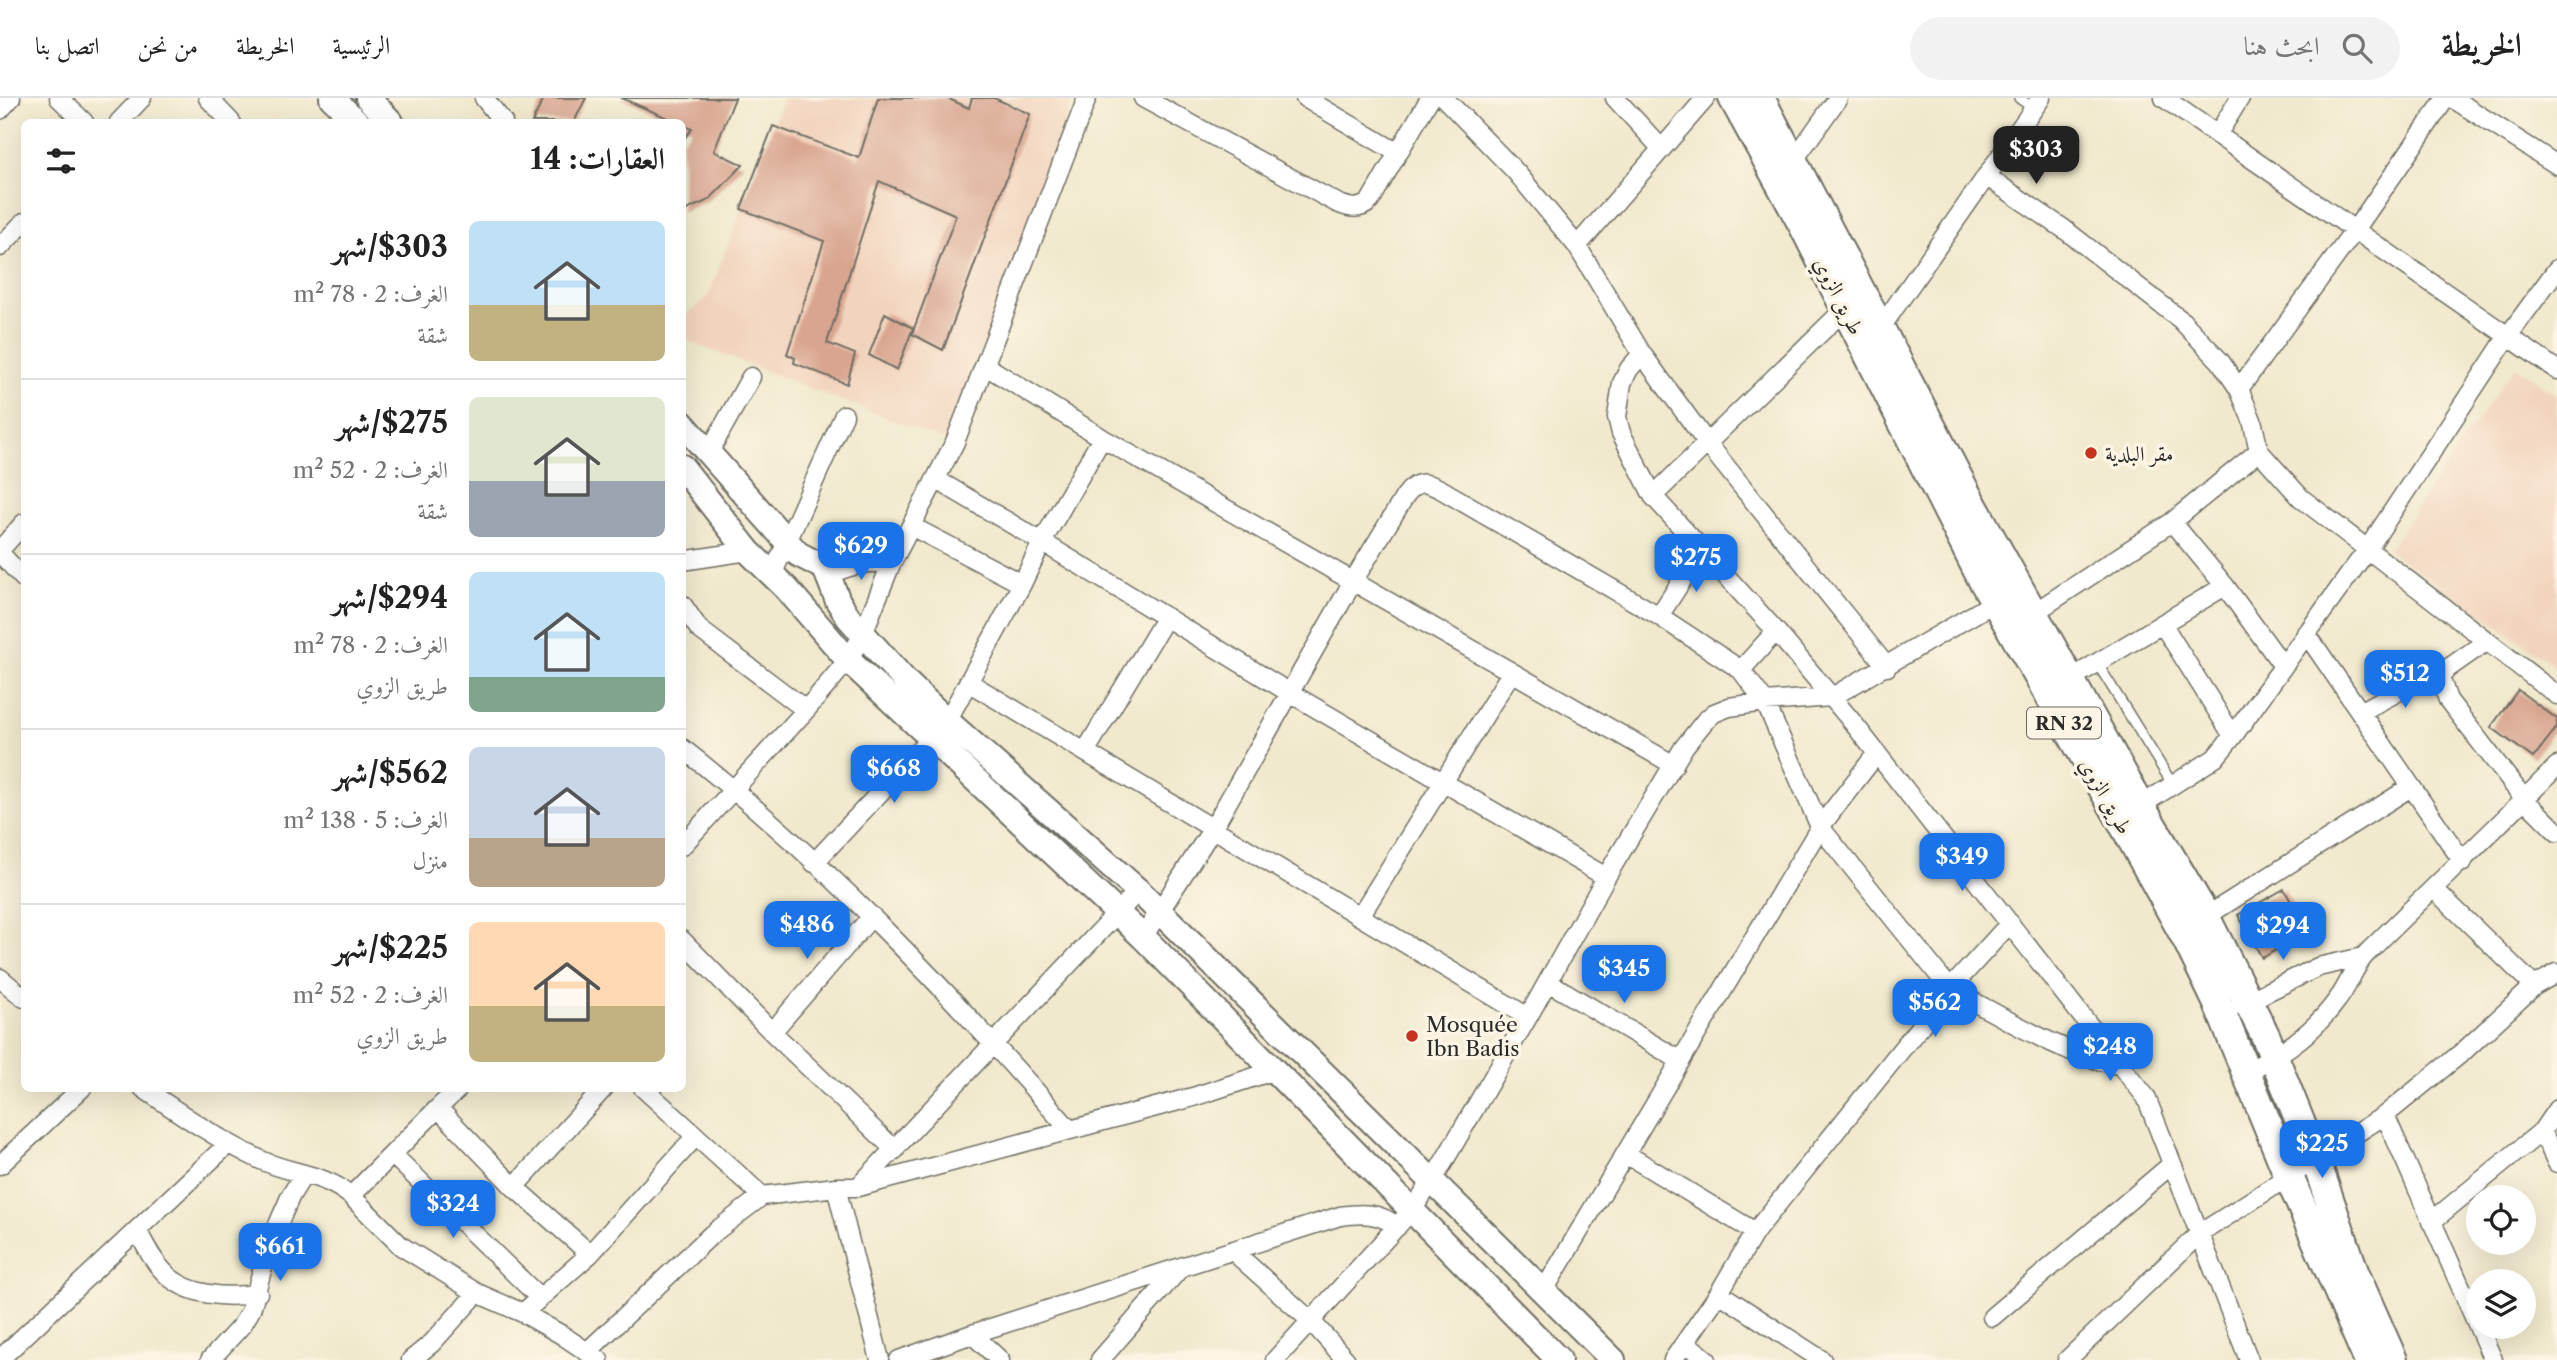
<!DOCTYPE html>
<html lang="ar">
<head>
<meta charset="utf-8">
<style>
  :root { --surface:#fff; --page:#f2f2f2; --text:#222; --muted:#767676; --line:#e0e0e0; --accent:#1a73e8 }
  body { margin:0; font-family:"Libre Caslon Text",Amiri,serif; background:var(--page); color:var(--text); direction:rtl; height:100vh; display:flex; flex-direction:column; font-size:26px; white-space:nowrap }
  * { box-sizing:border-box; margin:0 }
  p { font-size:23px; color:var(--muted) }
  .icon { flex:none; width:38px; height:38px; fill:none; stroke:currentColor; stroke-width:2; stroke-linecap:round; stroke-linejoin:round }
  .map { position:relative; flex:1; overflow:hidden; direction:ltr }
  .sheet { position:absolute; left:21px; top:21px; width:665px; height:973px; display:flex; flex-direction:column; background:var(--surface); border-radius:10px; box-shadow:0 7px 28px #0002; direction:rtl }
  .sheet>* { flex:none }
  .tools { position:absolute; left:2466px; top:1087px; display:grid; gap:14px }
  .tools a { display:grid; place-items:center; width:70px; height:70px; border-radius:50%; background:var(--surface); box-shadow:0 7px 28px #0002; font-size:35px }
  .price { position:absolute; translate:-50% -60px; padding:0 16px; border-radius:14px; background:var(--accent); color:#fff; font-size:23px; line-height:46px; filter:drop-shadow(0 2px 4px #0008) }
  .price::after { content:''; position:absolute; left:50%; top:42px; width:21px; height:16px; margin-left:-10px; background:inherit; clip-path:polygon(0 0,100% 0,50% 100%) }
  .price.active { background:#222; color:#fff }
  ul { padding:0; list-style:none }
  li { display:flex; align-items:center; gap:21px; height:175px; padding:0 21px }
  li+li { border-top:2px solid var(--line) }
  li span { display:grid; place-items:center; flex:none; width:196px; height:140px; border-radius:10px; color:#555 }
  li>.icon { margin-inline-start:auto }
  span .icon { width:84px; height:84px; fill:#fffc; stroke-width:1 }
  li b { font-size:30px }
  h2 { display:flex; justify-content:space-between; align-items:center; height:84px; padding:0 21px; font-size:30px }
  header { display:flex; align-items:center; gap:42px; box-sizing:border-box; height:98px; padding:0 35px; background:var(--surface); border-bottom:2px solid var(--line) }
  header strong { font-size:33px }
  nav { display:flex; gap:38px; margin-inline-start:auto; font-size:24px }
  .search { width:490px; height:63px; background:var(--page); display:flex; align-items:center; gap:18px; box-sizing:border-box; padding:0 24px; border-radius:38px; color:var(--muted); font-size:26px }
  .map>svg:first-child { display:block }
  .built { fill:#f2d4be }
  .building { fill:#d9a590 }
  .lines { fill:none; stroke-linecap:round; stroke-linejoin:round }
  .lane-casing { stroke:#706e64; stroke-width:12 }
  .street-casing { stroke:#706e64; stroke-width:21 }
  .secondary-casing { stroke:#706e64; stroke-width:28 }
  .primary-casing { stroke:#706e64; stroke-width:32 }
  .lane { stroke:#fff; stroke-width:9 }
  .street { stroke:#fff; stroke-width:18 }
  .secondary { stroke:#fff; stroke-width:24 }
  .primary { stroke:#fff; stroke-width:28 }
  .poi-dot { fill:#c8321e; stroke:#fcf5e5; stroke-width:2.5 }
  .labels { text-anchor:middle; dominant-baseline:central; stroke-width:7; stroke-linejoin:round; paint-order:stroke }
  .shield { fill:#fcf5e5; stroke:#6a6863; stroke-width:2 }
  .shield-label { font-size:19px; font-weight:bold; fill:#2b2b2b }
  .street-label { font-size:21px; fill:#2b2b2b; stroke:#fcf5e5 }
  .poi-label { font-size:21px; fill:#2b2b2b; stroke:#fcf5e5; text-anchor:start }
</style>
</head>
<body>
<header>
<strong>الخريطة</strong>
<div class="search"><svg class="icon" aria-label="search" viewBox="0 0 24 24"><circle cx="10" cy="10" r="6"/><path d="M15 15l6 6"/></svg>ابحث هنا</div>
<nav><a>الرئيسية</a><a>الخريطة</a><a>من نحن</a><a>اتصل بنا</a></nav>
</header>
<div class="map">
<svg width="2557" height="1262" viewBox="0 0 2557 1262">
  <rect width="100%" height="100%" fill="#fcf5e5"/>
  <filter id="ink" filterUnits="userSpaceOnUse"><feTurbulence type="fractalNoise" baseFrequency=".0143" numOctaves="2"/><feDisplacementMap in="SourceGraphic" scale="14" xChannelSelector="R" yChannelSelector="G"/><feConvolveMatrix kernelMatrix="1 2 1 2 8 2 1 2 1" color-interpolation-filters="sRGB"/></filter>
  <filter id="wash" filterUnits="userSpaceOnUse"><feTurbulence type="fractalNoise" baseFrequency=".00686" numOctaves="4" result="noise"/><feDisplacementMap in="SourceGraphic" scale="28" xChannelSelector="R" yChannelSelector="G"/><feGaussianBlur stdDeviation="1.57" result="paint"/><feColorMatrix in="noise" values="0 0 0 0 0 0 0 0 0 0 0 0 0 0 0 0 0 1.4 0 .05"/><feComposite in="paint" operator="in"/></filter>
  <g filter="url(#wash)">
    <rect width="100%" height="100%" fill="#f0e9cd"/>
    <path class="built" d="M783,0H1074L949,344L685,242L682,220L708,199Z
      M2515,268L2557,297V569L2388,452Z"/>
    <g id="blocks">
      <path class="building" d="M544,0H586L574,24H532Z
        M621,0H735L714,53L743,67L709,102L682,114V43L692,31L682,27V24H677Z
        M878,0H947L969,10L972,0H994L1030,16L943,252L912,236L956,117L879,83L827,245L855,256L847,286L794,265L795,260L787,256L824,143L741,111L773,28L859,60Z
        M885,215L913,230L897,272L869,257Z
        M2518,592L2557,621V629L2533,660L2491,629Z
        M2284,791L2308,834L2262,860L2238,817Z"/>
    </g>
  </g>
  <g filter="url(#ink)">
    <use href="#blocks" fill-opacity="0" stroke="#706e64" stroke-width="2"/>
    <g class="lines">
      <defs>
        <path id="lane" d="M2019,0L2033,10
          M2097,565L2173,687"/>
        <path id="street" d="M59,0L84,24
          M208,0L231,24
          M484,0L503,24
          M1143,0L1337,105C1349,110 1360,113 1370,103L1430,0
          M1305,0L1398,55
          M1444,0L1516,74L1577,148L1642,256L1707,345L1887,569
          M1615,0L1661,50
          M2164,0L2557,272
          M2452,0L2557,67
          M0,12L11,0
          M119,24L142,0
          M2217,37L2240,0
          M1789,69L1838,0
          M1986,78L2064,131L2181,222L2220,263L2239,291L2252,322L2259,353L2301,400L2557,597
          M1577,148L1706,0
          M0,149L24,124
          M1877,235L2041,0
          M1642,256L1629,271L1622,285L1617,319L1621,335L1653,398L1776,533L1854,626L2120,967
          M986,268L1102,340L1674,667
          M2239,291L2355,132L2446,0
          M709,354L751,279
          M937,382L1042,444L1290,595L1606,779
          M1653,398L1851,205
          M2172,424L2225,488L2283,568
          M911,428L1022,486
          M0,452L24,425
          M0,455L24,481
          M682,463L748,453
          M829,476C851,468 867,462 891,466
          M772,477L844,317
          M682,506L699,531L806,612
          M1659,518L1701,453
          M2026,520L2172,424L2259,353
          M2163,527L2233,638
          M2306,535L2463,764
          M2487,543L2447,571L2440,579L2448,602L2525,702L2557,734
          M1741,572L1776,533
          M968,584L1528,919
          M2062,586L2225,488
          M2360,614L2420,582L2440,579
          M682,650C825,762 950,895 1069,1031
          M1085,654L1166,519
          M2132,713L2215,660L2233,638L2367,452L2508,238L2557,171
          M682,748L806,612L848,562L862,538L891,466L955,344L1087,0
          M814,765L947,623L1022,486L1042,444L1102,340
          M2434,791L2534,888
          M1360,818L1511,575
          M2197,824L2411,689
          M2010,825L1950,891C2000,917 2066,959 2120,967L2146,999L2249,1262
          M1143,839L1213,730L1352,485L1405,398C1416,382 1425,383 1442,392L1659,518L1741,572L1765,604L1820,729L1950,891L1755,1134L1719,1195L1673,1262
          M682,842L772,934L895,1052
          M0,880L24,900
          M1548,884L1681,963
          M2240,907L2318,869L2363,859
          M772,934L872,818
          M2247,973C2282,957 2315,933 2338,901C2349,887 2354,868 2366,856C2429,793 2495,732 2557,668
          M143,990C182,1017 220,1043 263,1063C295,1077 323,1075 351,1098
          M459,990L438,1010L514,1089L590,1156
          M643,990L762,1098
          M438,1010L351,1098L401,1148L477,1195L523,1215L562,1237L599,1262
          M2557,1011L2542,1033L2557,1065
          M2385,1017L2478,1228
          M1626,1056L1755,1134
          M393,1057L540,1200
          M0,1067L82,990
          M861,1086L1138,793
          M514,1089L604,990
          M836,1089L880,1262
          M2431,1124L2542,1033
          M137,1132C145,1147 152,1162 164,1174C186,1198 228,1201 258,1195
          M1234,1154L1311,1223L1346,1262
          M1543,1194L1820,729L1877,655
          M1719,1195L1822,1262
          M523,1215L590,1156L695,1039
          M1992,1219L2172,1066
          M2478,1228L2493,1262
          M972,1236L1000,1262
          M1686,1245L1707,1262
          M588,1253L712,1136L762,1098L836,1089H858L1193,999L1276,972
          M0,1261L228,1046
          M210,1262L242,1227L251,1212L269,1147L291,1097L304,1076
          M411,1262L432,1245L477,1195
          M899,1262L972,1236L1340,1118C1361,1115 1380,1114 1397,1129
          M1100,1262L1181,1169
          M1275,1262L1411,1113L1433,1082L1528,919L1606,779L1684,649L1704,624L1714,615L1729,609L1765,604L1832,599L2002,500
          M2067,1262L2199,1136L2385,1017L2465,952L2534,888L2557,875"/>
        <path id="secondary" d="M332,0L357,24
          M368,0L391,24
          M682,325L798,456L825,470L838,503L848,519L907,585L947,623L1144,798L1613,1262
          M682,369L748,453L787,491L848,562L1143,839L1559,1262"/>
        <path id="primary" d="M1733,0L1803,127L1981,479L2120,720L2187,842L2218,906L2289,1079L2368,1262
          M1760,0L1966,395L2140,707L2202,812L2266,939L2316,1063L2355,1176L2393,1262"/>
      </defs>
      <use href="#lane" class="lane-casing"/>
      <use href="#street" class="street-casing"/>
      <use href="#secondary" class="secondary-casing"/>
      <use href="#primary" class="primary-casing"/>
      <use href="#lane" class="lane"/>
      <use href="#street" class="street"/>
      <use href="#secondary" class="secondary"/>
      <use href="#primary" class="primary"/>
    </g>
  </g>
  <g class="poi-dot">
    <circle cx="2091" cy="355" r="7"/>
    <circle cx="1412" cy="938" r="7"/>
  </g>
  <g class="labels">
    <rect class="shield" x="2027" y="609.5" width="74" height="31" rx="5"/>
    <g class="shield-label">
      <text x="2064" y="625">RN 32</text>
    </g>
    <g class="street-label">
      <text transform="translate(1839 198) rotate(63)">طريق الزوي</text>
      <text transform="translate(2106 698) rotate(60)">طريق الزوي</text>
    </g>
    <g class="poi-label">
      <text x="2105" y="355">مقر البلدية</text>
      <text x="1426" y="926">Mosquée<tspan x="1426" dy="24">Ibn Badis</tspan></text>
    </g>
  </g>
</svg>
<div class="tools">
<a><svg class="icon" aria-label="locate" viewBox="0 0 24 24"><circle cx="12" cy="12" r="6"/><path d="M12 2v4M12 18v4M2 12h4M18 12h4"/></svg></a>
<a><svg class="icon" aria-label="layers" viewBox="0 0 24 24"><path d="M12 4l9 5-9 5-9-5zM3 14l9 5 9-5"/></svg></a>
</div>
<b class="price active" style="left:2036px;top:88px">$303</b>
<b class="price" style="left:861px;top:484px">$629</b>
<b class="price" style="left:1696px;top:496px">$275</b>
<b class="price" style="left:2405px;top:612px">$512</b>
<b class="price" style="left:894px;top:707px">$668</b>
<b class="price" style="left:1962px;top:795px">$349</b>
<b class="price" style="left:807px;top:863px">$486</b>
<b class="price" style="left:2283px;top:864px">$294</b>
<b class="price" style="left:1624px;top:907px">$345</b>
<b class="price" style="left:1935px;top:941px">$562</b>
<b class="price" style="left:2110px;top:985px">$248</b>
<b class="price" style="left:2322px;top:1082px">$225</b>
<b class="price" style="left:453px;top:1142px">$324</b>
<b class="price" style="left:280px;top:1185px">$661</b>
<section class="sheet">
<h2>العقارات: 14<svg class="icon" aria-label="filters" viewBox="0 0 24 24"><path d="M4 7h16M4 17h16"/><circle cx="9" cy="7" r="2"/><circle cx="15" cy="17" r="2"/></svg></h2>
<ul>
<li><span style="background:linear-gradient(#bfe0f5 60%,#c2b280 0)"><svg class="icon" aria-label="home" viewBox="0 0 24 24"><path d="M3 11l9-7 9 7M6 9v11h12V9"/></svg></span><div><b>$303/شهر</b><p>الغرف: 2 · 78 m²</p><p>شقة</p></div></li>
<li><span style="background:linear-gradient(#dfe7d0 60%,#9aa5b1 0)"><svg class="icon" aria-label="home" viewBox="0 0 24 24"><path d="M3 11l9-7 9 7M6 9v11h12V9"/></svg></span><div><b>$275/شهر</b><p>الغرف: 2 · 52 m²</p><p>شقة</p></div></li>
<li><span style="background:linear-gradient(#bfe0f5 75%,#7fa58c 0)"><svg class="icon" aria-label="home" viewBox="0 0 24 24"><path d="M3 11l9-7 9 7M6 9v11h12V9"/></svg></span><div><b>$294/شهر</b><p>الغرف: 2 · 78 m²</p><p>طريق الزوي</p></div></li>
<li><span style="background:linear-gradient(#c9d6e8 65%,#b9a48a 0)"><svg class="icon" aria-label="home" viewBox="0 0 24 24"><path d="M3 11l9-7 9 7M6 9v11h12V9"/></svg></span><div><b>$562/شهر</b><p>الغرف: 5 · 138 m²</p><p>منزل</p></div></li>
<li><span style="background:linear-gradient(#ffd9b3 60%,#c2b280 0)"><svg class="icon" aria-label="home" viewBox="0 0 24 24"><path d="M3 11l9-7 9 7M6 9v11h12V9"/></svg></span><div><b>$225/شهر</b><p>الغرف: 2 · 52 m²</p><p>طريق الزوي</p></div></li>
</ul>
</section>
</div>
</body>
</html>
